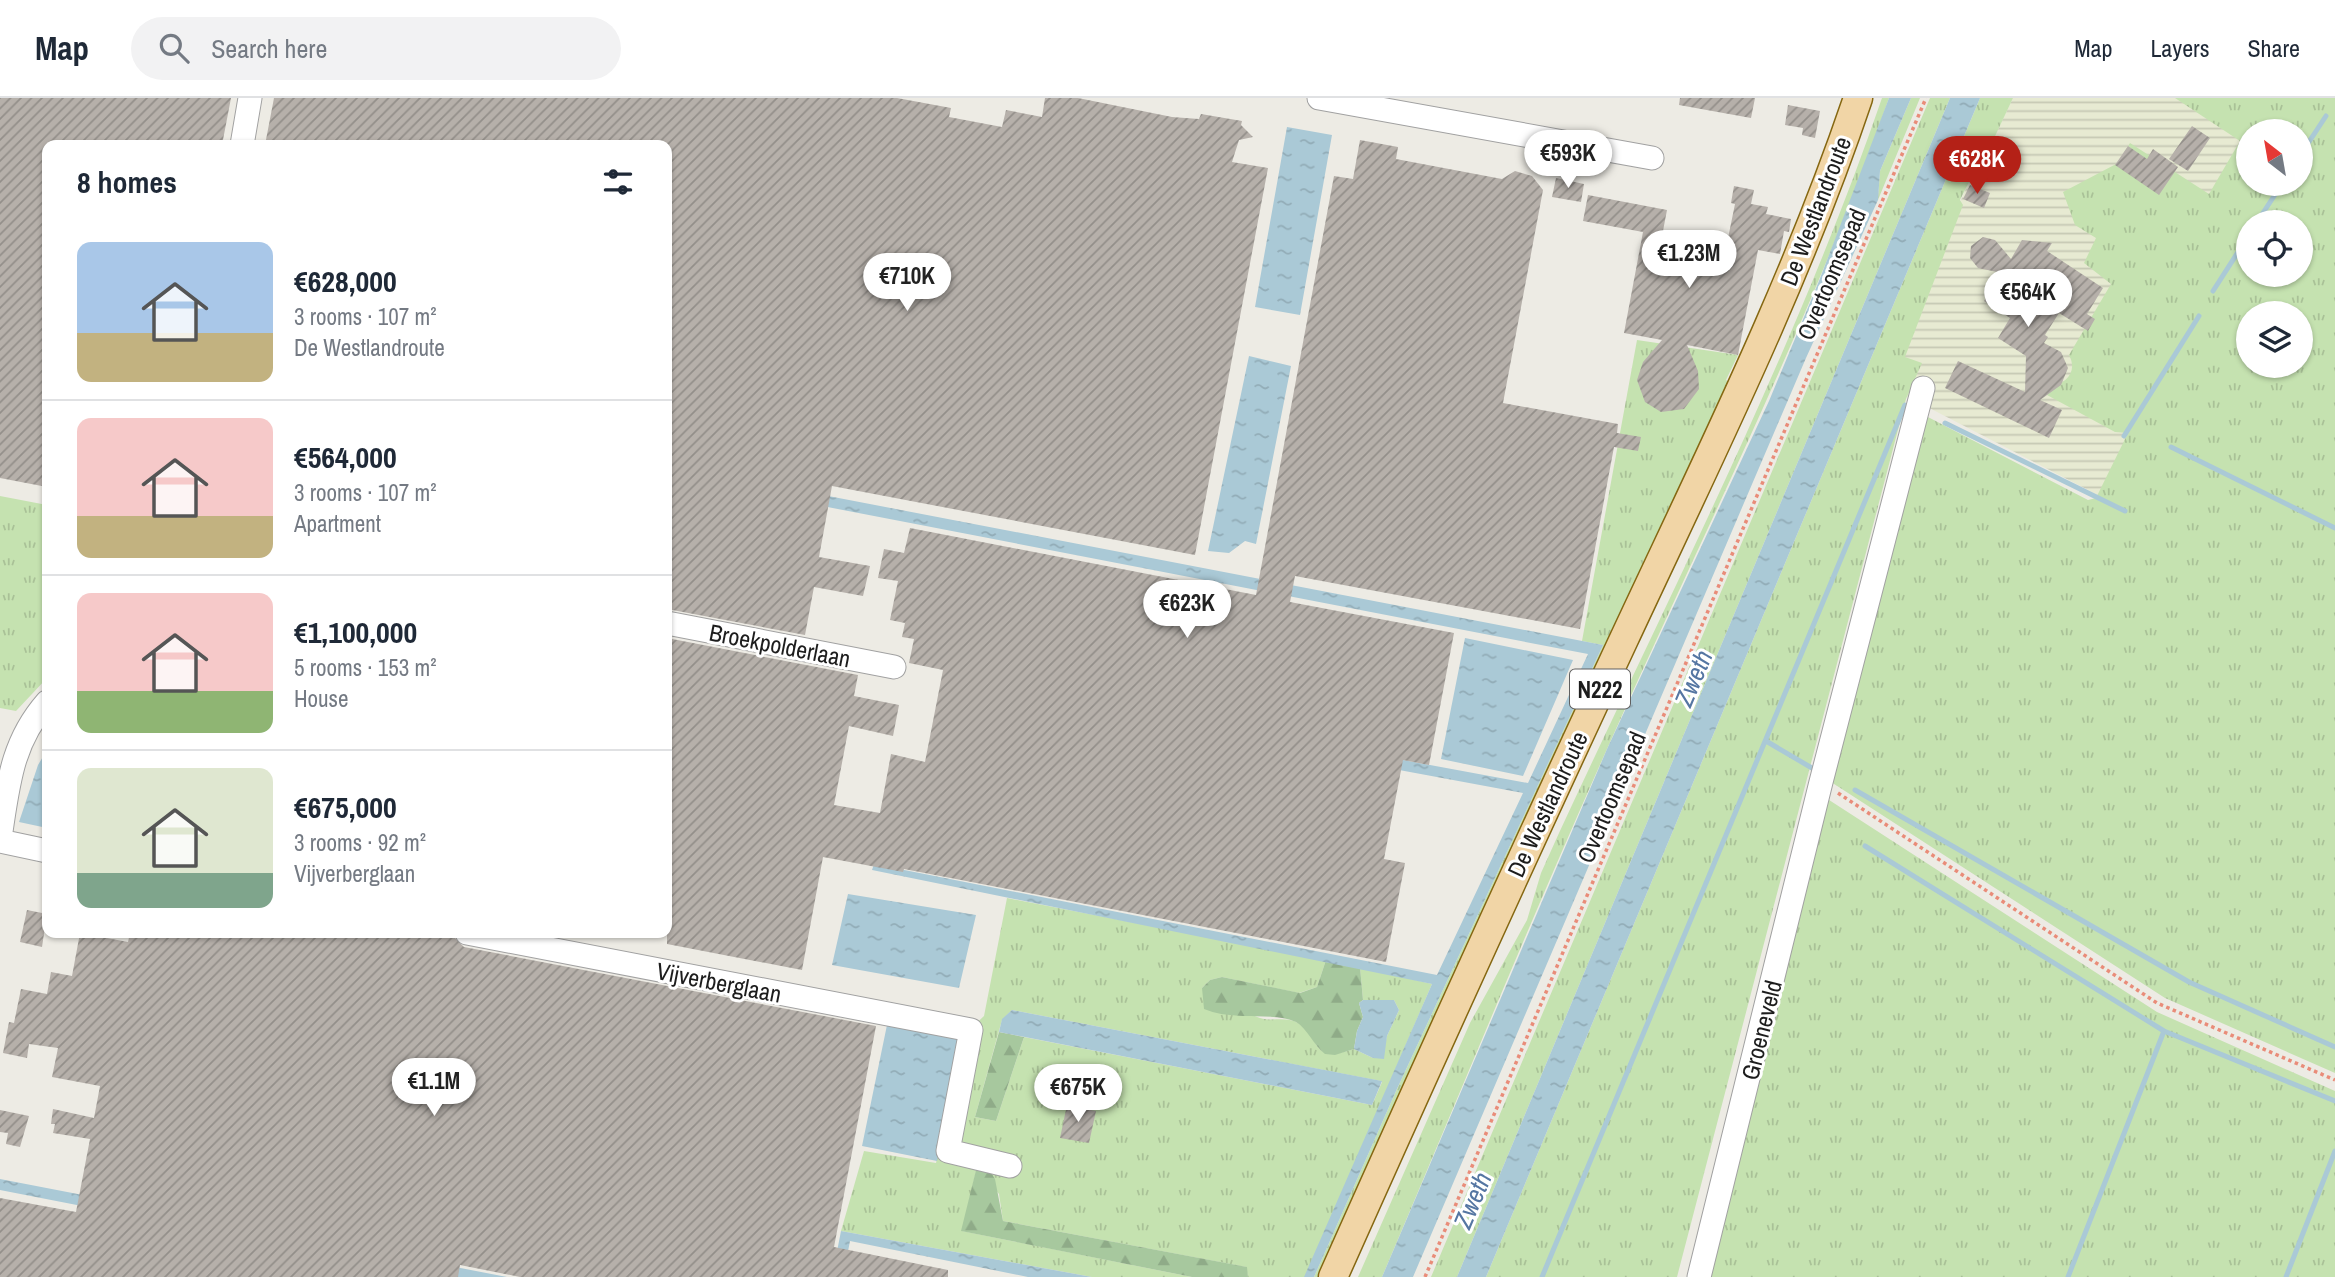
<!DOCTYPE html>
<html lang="en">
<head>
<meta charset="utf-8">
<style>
  :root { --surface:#fff; --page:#f2f2f3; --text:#1f2937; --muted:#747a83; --line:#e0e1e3; --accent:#b42117 }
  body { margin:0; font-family:"Archivo Narrow",sans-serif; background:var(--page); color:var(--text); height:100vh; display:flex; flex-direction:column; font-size:26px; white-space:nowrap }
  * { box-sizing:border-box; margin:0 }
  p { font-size:23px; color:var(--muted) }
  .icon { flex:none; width:38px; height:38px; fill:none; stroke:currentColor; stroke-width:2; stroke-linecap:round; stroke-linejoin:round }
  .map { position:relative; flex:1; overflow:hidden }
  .panel { position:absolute; left:42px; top:42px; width:630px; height:798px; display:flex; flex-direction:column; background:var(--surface); border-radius:14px; box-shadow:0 2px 5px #0004 }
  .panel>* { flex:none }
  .needle { width:46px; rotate:329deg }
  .controls { position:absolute; left:2236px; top:21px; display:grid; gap:14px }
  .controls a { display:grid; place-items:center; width:77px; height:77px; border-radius:50%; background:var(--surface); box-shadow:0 2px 5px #0004; font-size:35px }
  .price { position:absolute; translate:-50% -60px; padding:0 16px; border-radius:24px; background:#fff; color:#222; font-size:23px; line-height:46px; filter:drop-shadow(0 2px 4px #0008) }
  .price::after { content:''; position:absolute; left:50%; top:42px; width:21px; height:16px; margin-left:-10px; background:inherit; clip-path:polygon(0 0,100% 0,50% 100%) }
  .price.selected { background:var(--accent); color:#fff }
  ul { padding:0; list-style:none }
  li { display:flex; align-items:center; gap:21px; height:175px; padding:0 35px }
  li+li { border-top:2px solid var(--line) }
  li span { display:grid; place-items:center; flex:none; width:196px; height:140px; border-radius:14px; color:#555 }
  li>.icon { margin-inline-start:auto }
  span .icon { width:84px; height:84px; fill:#fffc; stroke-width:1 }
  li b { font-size:30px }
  h2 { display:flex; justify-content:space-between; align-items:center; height:84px; padding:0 35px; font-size:30px }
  header { display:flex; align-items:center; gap:42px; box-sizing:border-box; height:98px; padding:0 35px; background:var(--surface); border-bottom:2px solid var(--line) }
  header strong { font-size:33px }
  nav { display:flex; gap:38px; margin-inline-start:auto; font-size:24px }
  .search { width:490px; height:63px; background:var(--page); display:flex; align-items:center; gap:18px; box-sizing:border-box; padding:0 24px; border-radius:38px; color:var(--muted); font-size:26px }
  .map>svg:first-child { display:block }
  .farmland { fill:url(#farmland-rules) }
  .grass { fill:url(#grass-tufts); fill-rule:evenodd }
  .forest { fill:url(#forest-firs) }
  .water { fill:url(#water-ripples) }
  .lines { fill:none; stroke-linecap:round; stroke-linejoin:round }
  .stream { stroke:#aac9d6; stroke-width:5 }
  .building { fill:url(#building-hatch) }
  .minor-casing { stroke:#a1a1a1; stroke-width:25 }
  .major-casing { stroke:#856711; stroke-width:31 }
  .path { stroke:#e98c79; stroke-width:3.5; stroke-dasharray:3.5 3.5; stroke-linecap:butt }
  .minor { stroke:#fff; stroke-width:23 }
  .major { stroke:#f1d5a6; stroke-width:28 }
  .labels { text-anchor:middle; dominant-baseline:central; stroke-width:6; stroke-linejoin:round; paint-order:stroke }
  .shield { fill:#fff; stroke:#616161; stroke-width:2 }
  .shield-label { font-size:23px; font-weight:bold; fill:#1d1d1d }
  .street-label { font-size:24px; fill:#1d1d1d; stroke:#fff }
  .water-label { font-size:26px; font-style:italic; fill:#5576a2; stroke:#fff }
</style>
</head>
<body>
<header>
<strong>Map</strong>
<div class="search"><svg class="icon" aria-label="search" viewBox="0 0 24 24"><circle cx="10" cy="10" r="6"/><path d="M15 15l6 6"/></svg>Search here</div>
<nav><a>Map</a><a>Layers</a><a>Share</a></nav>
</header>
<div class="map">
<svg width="2335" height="1179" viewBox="0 0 2335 1179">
  <defs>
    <pattern id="farmland-rules" width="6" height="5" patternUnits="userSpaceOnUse" patternTransform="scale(1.75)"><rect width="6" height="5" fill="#e7ead2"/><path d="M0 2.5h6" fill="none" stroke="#c6c8b4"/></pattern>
    <pattern id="grass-tufts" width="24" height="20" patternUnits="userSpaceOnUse" patternTransform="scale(1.75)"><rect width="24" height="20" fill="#c5e2b0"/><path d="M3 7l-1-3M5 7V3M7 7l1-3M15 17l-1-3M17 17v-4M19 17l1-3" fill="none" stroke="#a9c197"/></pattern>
    <pattern id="forest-firs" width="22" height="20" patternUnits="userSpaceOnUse" patternTransform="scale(1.75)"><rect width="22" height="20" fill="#a7c89e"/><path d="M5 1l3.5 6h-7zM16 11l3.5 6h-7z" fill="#8fab88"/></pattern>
    <pattern id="water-ripples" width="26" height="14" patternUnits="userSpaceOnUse" patternTransform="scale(1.75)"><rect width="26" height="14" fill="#aac9d6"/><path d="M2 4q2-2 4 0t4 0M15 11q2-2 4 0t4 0" fill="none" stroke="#92acb7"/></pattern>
    <pattern id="building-hatch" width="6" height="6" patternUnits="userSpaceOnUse" patternTransform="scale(1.75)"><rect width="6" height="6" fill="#b6b0aa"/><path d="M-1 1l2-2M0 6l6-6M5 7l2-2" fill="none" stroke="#938f8a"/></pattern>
  </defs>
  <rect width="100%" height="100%" fill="#edebe4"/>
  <path class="farmland" d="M2013,0H2177L2249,46V124L2121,409L1906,298L1899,252L1971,78L1991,46Z"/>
  <path class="grass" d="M1882,0H1889C1811,224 1703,434 1607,651C1529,825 1457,1003 1382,1179H1358L1470,925L1527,822L1541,775L1559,735C1671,493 1795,253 1882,0Z
    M1911,0H1920L1878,102L1880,73Z
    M1930,0H1950L1457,1179H1431Z
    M1980,0H2013L1973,85L1969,84L1960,102L1963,107L1905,259L1922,265L1906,301L1677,1179H1486Z
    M2175,0H2335V975L2165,900L1831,684L1926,318L2088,402L2096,400L2128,335L2115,334L2047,297L2051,289C2066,285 2078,274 2069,257L2111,186L2084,165L2096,140L2075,127L2063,94L2118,65L2130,45L2209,96L2240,43ZM2249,33H2301V86H2249ZM2249,124H2301V177H2249ZM2249,215H2301V268H2249Z
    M1637,242L1738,257L1726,282L1733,287L1325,1179H1314L1396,993L1603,547L1582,543Z
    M0,398L47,407V580L16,613L0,610Z
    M1826,700L2157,914L2335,993V1179H1701Z
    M1007,800L1326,862L1317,889L1299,895L1222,879L1210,882L1202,890C1221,899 1241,914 1260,920C1272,924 1286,918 1298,925C1322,940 1309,966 1354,951L1373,960L1383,955L1387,938L1399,912L1394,902H1363L1360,869L1432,886L1306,1179H1248L1246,1169L1003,1123L999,1096L977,1069L962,1133L1192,1179H1092L841,1133L864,1053L936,1065L965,936L984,918ZM1012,912L1381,983L1382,984L1372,1007L1024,939L996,1023L975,1019L1002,922Z"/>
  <path class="forest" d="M1326,862L1360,869L1363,902L1359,905L1363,919L1357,933L1354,951L1335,957L1325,956C1314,948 1307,930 1296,924C1272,913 1236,924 1204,911L1202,890L1210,882L1222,879L1300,895L1317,889Z
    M999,934L1024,939L996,1023L975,1019Z
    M977,1068L988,1070L995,1081L1003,1123L1247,1169L1248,1179H1192L961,1133Z"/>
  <path class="water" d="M1889,0H1911L1880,73L1878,102L1806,260L1413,1179H1382L1607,651L1769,303L1819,183Z
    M1950,0H1980L1486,1179H1457Z
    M1287,29L1332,37L1300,217L1255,209Z
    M1249,258L1291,268L1256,446L1245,443L1229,455L1208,453Z
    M667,367L1603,547L1396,993L1314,1179H1304L1432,886L872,772L874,766L1437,877L1523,695L979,594V584L1528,685L1588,556L667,378Z
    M1465,540L1573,562L1523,678L1441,661Z
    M47,652V730L19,724L38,667Z
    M848,796L976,817L959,890L832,867Z
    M1363,902H1394L1399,912L1387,938L1384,961L1373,960L1354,951L1357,933L1363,919L1359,905Z
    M1012,912L1382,983L1372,1007L999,934L1002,921Z
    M887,927L961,941L937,1063L862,1048Z
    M0,1081L507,1179H445L0,1092Z
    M841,1133L1092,1179H1028L850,1143L843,1179H832Z"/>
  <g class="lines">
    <path class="stream" d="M2301,56L2326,18
      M2257,124L2282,86
      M2213,193L2249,137
      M1945,325L2125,413
      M2124,338L2199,218
      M2171,349L2335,430
      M1766,643L1817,673
      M1855,692L2189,884L2335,949
      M1865,748L2164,933L2335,1003
      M1542,1179L1905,307
      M2068,1179L2164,933
      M2286,1179L2335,1053"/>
  </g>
  <path class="building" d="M0,0H231L222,47H47V389L0,380Z
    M274,0H897L951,10L949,19L1002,29L1006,12L1042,19L1045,0H1078L1172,19L1199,21L1201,16L1242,23L1241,27L1253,39L1239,42L1232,64L1268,70L1195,457L832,388L819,459L870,468L863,498L814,489L805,537L667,511V47H265Z
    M1680,0H1755L1751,20L1679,7Z
    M1788,7L1820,13L1815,40L1802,37L1803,30L1785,27Z
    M2192,28L2210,40L2188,73L2169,61Z
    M1360,42L1398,49L1396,61L1502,81L1515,73L1532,78L1543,92L1503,305L1618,326L1617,335L1641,339L1638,353L1614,349L1580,531L1295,478L1290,504L1454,535L1429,667L1403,662L1384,761L1405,765L1386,864L904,771L903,774L823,759L802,872L667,846V540L858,577L854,598L899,607L893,638L849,628L834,707L880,715L891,656L925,664L943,572L909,565L914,541L902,539L905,525L890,522L898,483L878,480L884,451L904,455L910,430L1256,497L1334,78L1353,81Z
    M2128,48L2147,61L2153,51L2178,69L2159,97L2115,67Z
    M1556,80L1584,86L1581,104L1552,99Z
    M1970,87L1990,95L1984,110L1963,101Z
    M1734,88L1754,92L1751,106L1768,109L1766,116L1791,121L1789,134L1784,133L1780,156L1758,152L1738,257L1687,247L1698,273L1699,291L1684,311L1661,314L1645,304L1637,282L1643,264L1662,242L1624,235L1643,134L1583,123L1588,97L1667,112L1662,138L1726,150L1735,106L1731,105Z
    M1983,139L1995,142L2011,161L2022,142L2052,145L2047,153L2103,190L2087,216L2095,221L2088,233L2059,215L2045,237L2048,239L2044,245L2061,254L2068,270L2061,287L2040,302L2062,312L2049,340L1945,290L1958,263L2025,294L2026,258L1998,240L2010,220L1984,203L2002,175L1978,170L1970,160L1971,148Z
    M27,812L47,816L42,849L20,844Z
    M80,835L128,844L130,835H433L454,839L464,849L876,928L834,1149L948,1172V1179H520L460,1167L458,1179H0V1100L76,1114L90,1041L53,1035L55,1026H51L53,1011L94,1020L100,988L52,979L58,950L29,946L27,960L3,955L9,924L14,925L21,891L47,896L51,874L72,878Z
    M1067,1007L1096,1013L1089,1045L1060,1040Z
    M0,1012L29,1018L20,1049L6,1046L8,1035L0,1034Z"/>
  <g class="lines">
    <defs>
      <path id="minor" d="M1319,0L1652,60
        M242,47L250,0
        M667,525L894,569
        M0,740C8,688 11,645 47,604
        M0,743L47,753
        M467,835L971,932L948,1053L1010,1068
        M1699,1179L1821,684L1923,290"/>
      <path id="major" d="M1333,1179C1428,966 1525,753 1624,541C1707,363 1795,187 1858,0"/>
    </defs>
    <use href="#minor" class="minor-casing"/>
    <use href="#major" class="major-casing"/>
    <path class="path" d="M1838,695L2157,905L2335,982
      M1425,1179L1926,0"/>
    <use href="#minor" class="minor"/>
    <use href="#major" class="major"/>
  </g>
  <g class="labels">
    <rect class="shield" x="1570" y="571.5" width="60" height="39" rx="5"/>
    <g class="shield-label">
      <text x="1600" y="591">N222</text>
    </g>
    <g class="street-label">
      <text transform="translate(1815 113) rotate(-69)">De Westlandroute</text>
      <text transform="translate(1831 176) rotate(-67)">Overtoomsepad</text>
      <text transform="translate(780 547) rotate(11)">Broekpolderlaan</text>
      <text transform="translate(1611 699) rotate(-67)">Overtoomsepad</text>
      <text transform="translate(1547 706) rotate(-65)">De Westlandroute</text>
      <text transform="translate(719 884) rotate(11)">Vijverberglaan</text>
      <text transform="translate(1761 932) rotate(-76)">Groeneveld</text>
    </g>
    <g class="water-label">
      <text transform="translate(1693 580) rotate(-67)">Zweth</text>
      <text transform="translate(1472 1102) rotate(-67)">Zweth</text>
    </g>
  </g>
</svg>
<div class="controls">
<a><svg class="needle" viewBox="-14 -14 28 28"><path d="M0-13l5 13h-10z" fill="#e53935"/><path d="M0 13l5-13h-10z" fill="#747a83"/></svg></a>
<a><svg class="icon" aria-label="locate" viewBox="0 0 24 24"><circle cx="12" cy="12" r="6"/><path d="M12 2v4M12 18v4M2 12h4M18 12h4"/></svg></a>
<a><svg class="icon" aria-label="layers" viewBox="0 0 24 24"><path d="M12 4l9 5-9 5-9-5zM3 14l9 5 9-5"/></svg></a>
</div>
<b class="price" style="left:1568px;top:92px">€593K</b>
<b class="price selected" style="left:1977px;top:98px">€628K</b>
<b class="price" style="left:1689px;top:192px">€1.23M</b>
<b class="price" style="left:907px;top:215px">€710K</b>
<b class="price" style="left:2028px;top:231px">€564K</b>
<b class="price" style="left:1187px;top:542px">€623K</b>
<b class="price" style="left:434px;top:1020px">€1.1M</b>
<b class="price" style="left:1078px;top:1026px">€675K</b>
<section class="panel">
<h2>8 homes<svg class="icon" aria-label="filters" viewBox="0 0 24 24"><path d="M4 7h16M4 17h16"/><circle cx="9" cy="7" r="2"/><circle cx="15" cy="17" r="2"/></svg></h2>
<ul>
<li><span style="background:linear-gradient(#a9c7e8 65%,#c2b280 0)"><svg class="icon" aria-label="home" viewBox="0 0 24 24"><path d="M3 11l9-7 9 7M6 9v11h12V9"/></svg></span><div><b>€628,000</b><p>3 rooms · 107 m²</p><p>De Westlandroute</p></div></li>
<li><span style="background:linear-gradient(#f6c9c9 70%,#c2b280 0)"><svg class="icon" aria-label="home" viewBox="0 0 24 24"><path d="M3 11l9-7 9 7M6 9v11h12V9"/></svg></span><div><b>€564,000</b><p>3 rooms · 107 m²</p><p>Apartment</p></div></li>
<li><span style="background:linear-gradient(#f6c9c9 70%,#8fb573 0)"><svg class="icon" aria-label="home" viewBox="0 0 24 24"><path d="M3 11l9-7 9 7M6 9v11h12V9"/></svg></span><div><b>€1,100,000</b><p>5 rooms · 153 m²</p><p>House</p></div></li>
<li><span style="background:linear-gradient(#dfe7d0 75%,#7fa58c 0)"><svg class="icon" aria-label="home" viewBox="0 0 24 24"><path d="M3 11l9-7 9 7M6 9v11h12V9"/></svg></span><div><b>€675,000</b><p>3 rooms · 92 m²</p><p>Vijverberglaan</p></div></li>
</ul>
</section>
</div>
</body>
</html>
